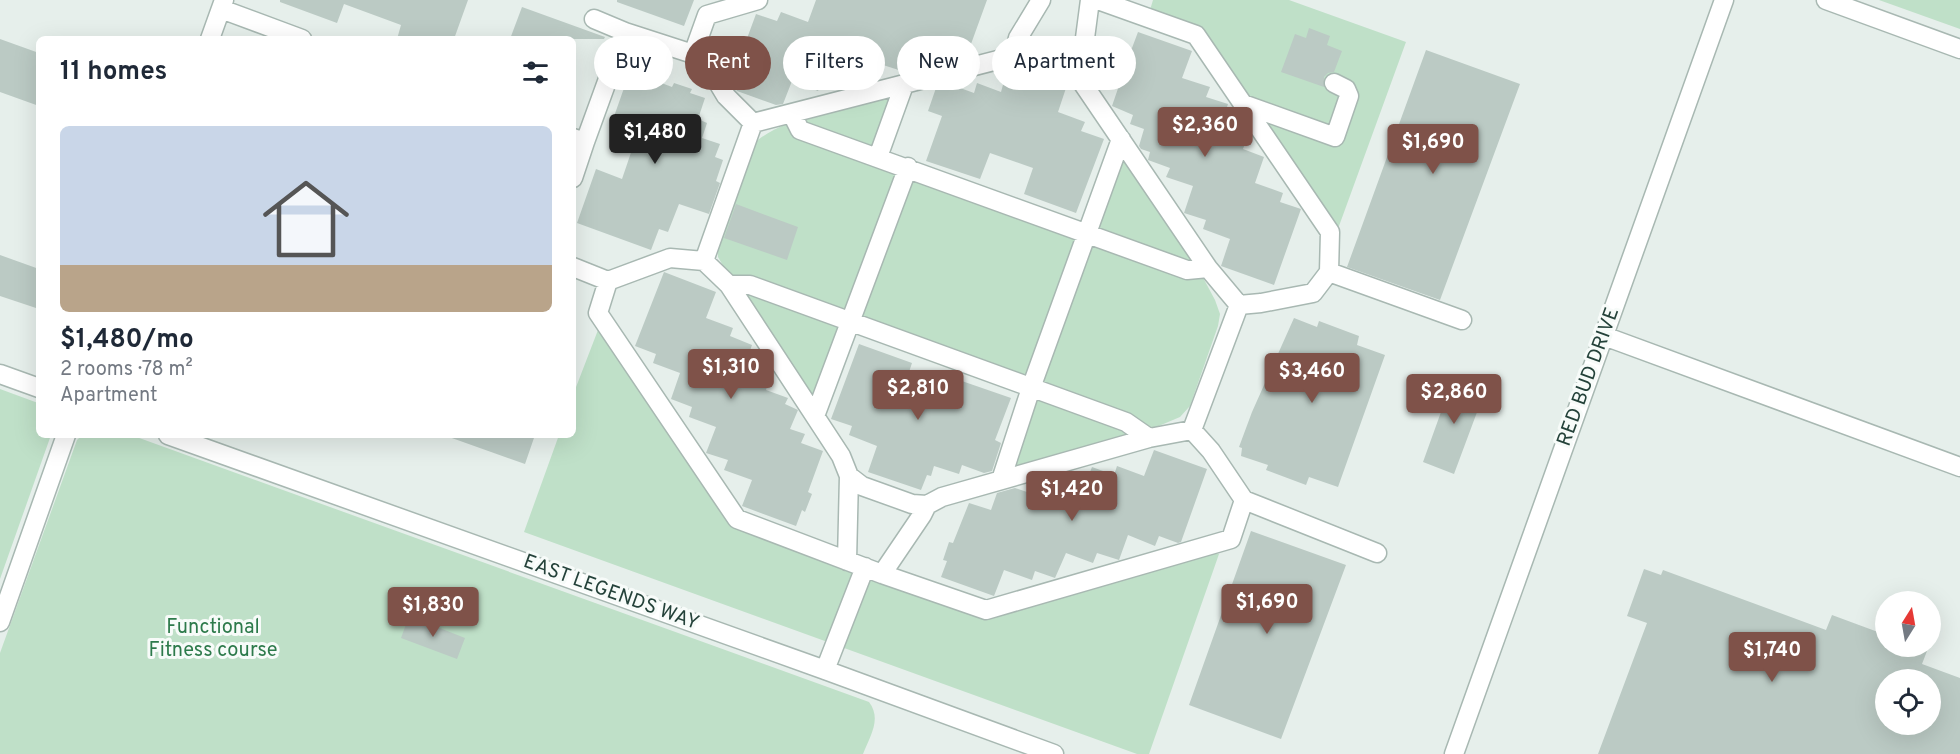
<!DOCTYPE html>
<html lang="en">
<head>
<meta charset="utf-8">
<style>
  :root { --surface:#fff; --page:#f6f6f7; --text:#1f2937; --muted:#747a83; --line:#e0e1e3; --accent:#7f5249 }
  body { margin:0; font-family:Overpass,sans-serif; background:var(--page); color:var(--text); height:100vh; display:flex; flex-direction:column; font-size:22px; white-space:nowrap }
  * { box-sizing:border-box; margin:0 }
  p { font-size:20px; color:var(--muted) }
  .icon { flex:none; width:33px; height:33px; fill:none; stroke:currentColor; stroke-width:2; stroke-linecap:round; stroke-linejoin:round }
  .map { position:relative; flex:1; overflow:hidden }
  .sheet { position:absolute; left:36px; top:36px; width:540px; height:402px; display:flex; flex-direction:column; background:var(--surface); border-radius:9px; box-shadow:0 6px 24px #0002 }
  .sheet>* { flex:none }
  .hud { position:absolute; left:594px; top:36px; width:570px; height:54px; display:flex; gap:12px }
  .needle { width:39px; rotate:11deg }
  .fabs { position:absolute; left:1875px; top:591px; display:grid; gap:12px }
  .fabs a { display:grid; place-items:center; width:66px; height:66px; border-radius:50%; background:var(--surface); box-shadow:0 6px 24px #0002; font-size:30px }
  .price { position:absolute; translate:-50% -51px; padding:0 14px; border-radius:6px; background:var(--accent); color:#fff; font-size:20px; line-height:39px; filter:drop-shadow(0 2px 3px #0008) }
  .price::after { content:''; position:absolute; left:50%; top:36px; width:18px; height:14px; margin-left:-9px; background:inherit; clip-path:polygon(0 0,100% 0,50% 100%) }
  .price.active { background:#222; color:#fff }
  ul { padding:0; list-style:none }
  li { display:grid; align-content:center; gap:12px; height:318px; padding:0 24px }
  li+li { border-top:2px solid var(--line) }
  li span { display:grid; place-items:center; height:186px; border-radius:9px; color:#555 }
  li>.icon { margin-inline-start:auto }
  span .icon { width:108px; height:108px; fill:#fffc; stroke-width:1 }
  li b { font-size:26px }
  h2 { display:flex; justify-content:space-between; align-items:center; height:72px; padding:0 24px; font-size:26px }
  .tag { padding:0 21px; border-radius:27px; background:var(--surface); box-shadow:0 6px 24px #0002; font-size:21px; line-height:54px }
  .tag.active { background:var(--accent); color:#fff }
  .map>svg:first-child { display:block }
  .green { fill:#bfe0c8 }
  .building { fill:#bbcac4; fill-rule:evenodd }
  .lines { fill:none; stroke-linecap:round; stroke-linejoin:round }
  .minor-casing { stroke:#a8b8b2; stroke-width:21 }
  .minor { stroke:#fff; stroke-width:18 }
  .labels { text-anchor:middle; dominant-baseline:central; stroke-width:6; stroke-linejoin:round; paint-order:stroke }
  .street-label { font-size:20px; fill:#24423a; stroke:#f7fbf9 }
  .park-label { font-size:20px; fill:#2d7a4b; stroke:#f7fbf9 }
</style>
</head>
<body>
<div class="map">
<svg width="1960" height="754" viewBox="0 0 1960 754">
  <rect width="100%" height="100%" fill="#e6efeb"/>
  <path class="green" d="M1153,0H1289L1406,42L1339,226H1334L1197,28L1150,10Z
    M1879,0H1960V29Z
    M888,96L891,97L869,162L1089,243L1122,158L1126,160L1192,257L1215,300L1220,314L1218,326L1190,406L1180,417L1128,439L1014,470L1039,386L846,315L814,400L743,300L718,257V243L753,145C775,119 854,105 888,96Z
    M598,330H600L737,528L982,618L1214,553L1219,554L1149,754H1137L524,532L559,435H573V395Z
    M0,389L38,403L39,435H51L0,579Z
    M82,435H131L869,702C882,719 870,736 863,754H0V653L77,440Z"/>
  <path class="building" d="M280,0H468L454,39H397L401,25L344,4L337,23L280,2Z
    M617,0H694L684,26L617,2Z
    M816,0H987L967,55L945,47L939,64L918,69L908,65L905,72L883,65L880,74L854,64L844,88L840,89L822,82L818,91L792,81L783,104L776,105L737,91L731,82L756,14L777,21L781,12L808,22Z
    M522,7L605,37L604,39H510Z
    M1309,28L1330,36L1327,45L1342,51L1334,72L1328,73L1324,77V87L1281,72L1295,34L1306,38Z
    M1138,32L1192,51L1182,78L1210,87L1206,97L1228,104L1219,130L1246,140L1243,149L1264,157L1255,183L1283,193L1280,202L1301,209L1274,285L1221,266L1230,239L1203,229L1206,220L1184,213L1193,186L1166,177L1170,168L1148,160L1150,152L1141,149L1139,146L1144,129L1130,124L1133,115L1112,106L1126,65L1122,64L1128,47L1132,48Z
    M0,39L39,53V106L0,92Z
    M1426,50L1520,84L1440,300L1347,267Z
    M1015,67L1067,85L1058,112L1085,122L1081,131L1104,139L1076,213L1024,194L1033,168L990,153L980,179L926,161L942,116L928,111L936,88L949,84L974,93L977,83L1001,92L1004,81L1008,83Z
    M630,71L672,87L674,83L692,89L690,93L705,98L698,119L707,123L702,138L720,144L715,157L723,160L716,181L720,183L709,214L679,204L668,232L659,229L651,250L577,223L596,169L622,179L637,135L611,125Z
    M736,204L798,227L787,260L724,238Z
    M0,255L39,269V309L0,296Z
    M664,272L716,292L706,318L733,328L730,336L752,345L743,370L769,380L766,390L788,398L785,404L798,410L790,429L805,434L801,443L823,451L808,492L812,494L805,512L802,510L796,526L742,506L752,480L724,470L728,460L706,453L716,427L689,417L692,407L671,399L680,373L653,363L656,354L635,346Z
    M1294,318L1317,327L1319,321L1359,336L1357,345L1385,355L1338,487L1309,477L1306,485L1266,470L1268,465L1241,456L1242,448L1239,447L1252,412Z
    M859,344L912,363L903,390L947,404L956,379L1011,398L995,440L1001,443L992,471L984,473L962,465L959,474L934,466L931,476L927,475L921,490L868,472L877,446L849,435L852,426L831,419Z
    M1454,376L1486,388L1454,474L1423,462Z
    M449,435H535L525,464L449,437Z
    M1154,450L1207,469L1181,542L1178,543L1159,536L1155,546L1128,535L1119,560L1097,553L1093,563L1066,553L1055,578L1035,571L1032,580L1004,570L994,596L941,577L947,561L943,560L949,542L953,543L969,503L991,510L997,493L1015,488L1027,492L1030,484L1052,493L1056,483L1082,492L1092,467L1114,475L1117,466L1144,476Z
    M1251,531L1346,565L1281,739L1189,705Z
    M1644,569L1661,575L1663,570L1826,630L1832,615L1886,635V646H1916L1927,651L1922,664L1960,678V754H1598L1647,623L1627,616ZM1886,680H1930V724H1886Z
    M409,616L465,638L457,659L401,638Z"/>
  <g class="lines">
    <defs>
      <path id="minor" d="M1098,0L1196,35L1330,232L1329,272L1313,293L1261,303L1239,305
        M1826,0L1960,49
        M221,9L302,39
        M594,19L625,32
        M210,39L224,0
        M1029,52L1069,66L1077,75L1208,268L1239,305L1192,430L1149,438L942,497L927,505L912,504L862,486L849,476L841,456L729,285L704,261L753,123Z
        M1013,56L1018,38L1041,0
        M1077,75L1082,61L1090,0
        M1243,104L1335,137L1349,96L1346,89L1334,83
        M792,114L800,130L1187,270L1208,268
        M753,123L726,96L705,61L693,54L707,15L758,0
        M573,138L585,142L573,178
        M585,142L625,32L693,54
        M878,157L904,85
        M704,261L670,258L608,281L598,313L737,519L882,574L986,610L1231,539L1244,500L1211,451L1192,430
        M573,267L608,281
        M1329,272L1462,320
        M729,285H750L1126,422L1149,438
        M1604,336L1960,467
        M0,374L39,388
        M815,416L908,167
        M168,435L825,670L1054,754
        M1001,480L1031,388L1121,139
        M1244,500L1377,553
        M847,561L849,476
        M882,574L922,515L927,505
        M0,622L66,435
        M825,670L865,567
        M1454,754L1724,0"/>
    </defs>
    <use href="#minor" class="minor-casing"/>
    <use href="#minor" class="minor"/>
  </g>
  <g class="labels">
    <g class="street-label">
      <text transform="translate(1589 377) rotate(-70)">RED BUD DRIVE</text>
      <text transform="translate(611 593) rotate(20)">EAST LEGENDS WAY</text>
    </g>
    <g class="park-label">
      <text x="213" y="628">Functional<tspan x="213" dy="23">Fitness course</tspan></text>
    </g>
  </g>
</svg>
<div class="fabs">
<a><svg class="needle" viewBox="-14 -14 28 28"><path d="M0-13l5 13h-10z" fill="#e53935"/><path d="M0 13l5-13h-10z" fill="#747a83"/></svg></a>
<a><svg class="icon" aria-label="locate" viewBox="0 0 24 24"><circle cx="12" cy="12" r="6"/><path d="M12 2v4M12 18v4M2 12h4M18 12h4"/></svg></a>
</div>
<b class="price" style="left:1205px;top:158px">$2,360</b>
<b class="price active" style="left:655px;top:165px">$1,480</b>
<b class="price" style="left:1433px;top:175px">$1,690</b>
<b class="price" style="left:731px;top:400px">$1,310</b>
<b class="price" style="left:1312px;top:404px">$3,460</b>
<b class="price" style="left:918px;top:421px">$2,810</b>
<b class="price" style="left:1454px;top:425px">$2,860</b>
<b class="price" style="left:1072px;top:522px">$1,420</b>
<b class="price" style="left:1267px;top:635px">$1,690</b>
<b class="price" style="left:433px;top:638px">$1,830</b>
<b class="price" style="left:1772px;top:683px">$1,740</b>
<div class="hud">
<a class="tag">Buy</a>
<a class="tag active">Rent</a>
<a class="tag">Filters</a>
<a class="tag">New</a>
<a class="tag">Apartment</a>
</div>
<section class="sheet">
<h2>11 homes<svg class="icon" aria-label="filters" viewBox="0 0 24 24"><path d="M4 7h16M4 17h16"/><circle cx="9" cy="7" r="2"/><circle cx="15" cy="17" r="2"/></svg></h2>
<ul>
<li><span style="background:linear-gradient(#c9d6e8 75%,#b9a48a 0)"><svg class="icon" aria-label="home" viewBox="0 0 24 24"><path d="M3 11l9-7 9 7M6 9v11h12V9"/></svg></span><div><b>$1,480/mo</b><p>2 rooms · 78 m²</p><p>Apartment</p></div></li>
</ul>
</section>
</div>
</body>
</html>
